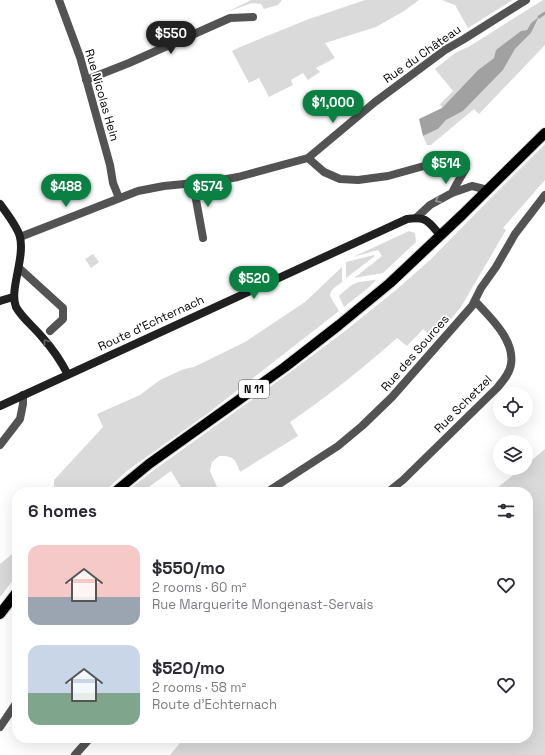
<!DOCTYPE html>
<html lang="en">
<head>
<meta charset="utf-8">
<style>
  :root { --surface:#fff; --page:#f2f2f3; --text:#2b2b33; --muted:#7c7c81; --accent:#0b8043 }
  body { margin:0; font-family:"Space Grotesk",sans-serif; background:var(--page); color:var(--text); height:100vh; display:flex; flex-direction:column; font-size:15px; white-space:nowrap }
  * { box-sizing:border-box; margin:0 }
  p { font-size:13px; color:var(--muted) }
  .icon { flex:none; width:22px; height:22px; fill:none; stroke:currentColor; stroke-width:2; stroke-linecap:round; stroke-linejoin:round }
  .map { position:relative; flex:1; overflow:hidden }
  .sheet { position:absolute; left:12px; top:487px; width:521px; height:256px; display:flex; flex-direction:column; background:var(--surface); border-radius:16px; box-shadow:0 4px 16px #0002 }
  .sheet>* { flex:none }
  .buttons { position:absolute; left:493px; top:387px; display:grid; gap:8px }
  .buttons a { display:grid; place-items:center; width:40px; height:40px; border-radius:50%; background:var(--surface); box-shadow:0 4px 16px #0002; font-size:20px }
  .price { position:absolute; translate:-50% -34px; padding:0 9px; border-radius:14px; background:var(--accent); color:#fff; font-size:13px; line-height:26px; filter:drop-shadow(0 1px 2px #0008) }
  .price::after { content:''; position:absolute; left:50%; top:24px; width:12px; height:9px; margin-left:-6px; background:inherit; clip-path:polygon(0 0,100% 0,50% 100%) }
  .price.on { background:#222; color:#fff }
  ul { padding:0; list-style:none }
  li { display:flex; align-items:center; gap:12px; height:100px; padding:0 16px }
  li span { display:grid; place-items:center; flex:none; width:112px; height:80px; border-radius:12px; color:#555 }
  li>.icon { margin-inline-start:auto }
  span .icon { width:48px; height:48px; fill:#fffc; stroke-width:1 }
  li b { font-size:17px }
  h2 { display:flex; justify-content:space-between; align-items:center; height:48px; padding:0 16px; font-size:17px }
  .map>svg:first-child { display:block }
  .green { fill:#dadada }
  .water { fill:#a1a1a1 }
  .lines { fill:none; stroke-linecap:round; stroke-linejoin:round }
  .stream { stroke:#a1a1a1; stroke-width:3 }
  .primary-casing { stroke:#dbdbdb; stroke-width:12 }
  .street { stroke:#535353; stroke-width:8 }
  .secondary { stroke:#202020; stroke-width:8 }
  .primary { stroke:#000; stroke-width:10 }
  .oneway { stroke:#989898 }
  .oneway2 { stroke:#636363 }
  .labels { text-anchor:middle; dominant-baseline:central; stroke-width:3.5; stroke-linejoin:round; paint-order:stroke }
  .shield { fill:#fff; stroke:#4c4c4c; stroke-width:1 }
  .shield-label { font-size:11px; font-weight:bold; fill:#000 }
  .street-label { font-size:12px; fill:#000; stroke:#fff }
</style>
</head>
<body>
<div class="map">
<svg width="545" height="755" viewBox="0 0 545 755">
  <rect width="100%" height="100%" fill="#fff"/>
  <path class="green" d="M251,0H282L278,5L264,9L261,4L252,3L227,12Z
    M365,0H419L404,11L376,27L325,43L335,58L316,68L320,72L308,80L303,73L291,80L293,85L269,97L259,78L249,83L232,51L240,47L309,19Z
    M442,0H513L468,28L455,5Z
    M543,0H545V45L479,114L474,109L431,145H427L423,136L438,129L446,120L463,111L503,70L515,49L531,33L539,18L531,23L527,30L521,31L494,58L478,70L442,108L440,104L453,91L435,69L455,53L470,46Z
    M545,144V180L503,228L506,230L461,307L434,339L423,329L407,346L397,338C363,368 327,397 290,422L298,436L240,472C235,459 235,456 219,456L212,462L210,471L217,487L209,492H184L171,471L146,489L148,492H126L154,470L289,373L345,331L396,290L430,260L484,205Z
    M409,231L415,233L416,242L383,273L354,278L382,256L378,250L353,257Z
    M93,254L99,262L91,268L85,259Z
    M374,255L375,256L346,278V262Z
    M342,267V282C337,286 330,289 330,296L339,311L207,414L128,470L104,492H54V480L103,427L97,414L140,395L160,380L184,369L194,367L245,342L305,302Z
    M376,280L368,288L344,307L339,296C354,282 355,282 376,280Z
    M545,449V755H170L184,738H528V492H492L522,468H526V465Z
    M17,550V575L0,597V564Z"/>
  <path class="water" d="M539,17L531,33L515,49L503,70L463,111L446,120L438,129L423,136L419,119L442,108L478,70L494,58L496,50L521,31L527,30L531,23Z"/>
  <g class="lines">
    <path class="stream" d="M539,17L545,13"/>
    <defs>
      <path id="primary" d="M115,492L149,464L285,367L339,325L390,283L462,215L545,133
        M0,614L17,592"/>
    </defs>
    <use href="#primary" class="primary-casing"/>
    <path class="street" d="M59,0L80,57L110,165L113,183L119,198
      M86,80L129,63L230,18L253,17
      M308,158L324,172L340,179L358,180L388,176L460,156L466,168L456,185L452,193
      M193,183L203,238
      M416,218L430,205L452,193L472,186L488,190
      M20,237L138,191L164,186L215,181L238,177L308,158L375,102L445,50L464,39L526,0
      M19,268L63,308V319L50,331
      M0,445L20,419L23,404V395
      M267,492L338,446L362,426L392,397L472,306L481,288L496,267L515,234L545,195
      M388,492L403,480L497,388C503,381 510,373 511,364C515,340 490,317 475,301
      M0,727L17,702
      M75,755L90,738"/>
    <path class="secondary" d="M0,204C6,212 18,228 20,237C25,259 9,290 16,307C22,318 34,327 42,337C52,348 61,361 68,375
      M0,301L13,297
      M0,406L407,219C426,216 428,221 440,235"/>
    <use href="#primary" class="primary"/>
  </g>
  <defs><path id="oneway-chevron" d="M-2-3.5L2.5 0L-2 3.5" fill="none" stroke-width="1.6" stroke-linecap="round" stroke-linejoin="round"/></defs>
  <use class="oneway" href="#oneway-chevron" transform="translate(438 200) rotate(153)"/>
  <use class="oneway2" href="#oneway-chevron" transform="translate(46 342) rotate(-126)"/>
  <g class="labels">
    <rect class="shield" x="239" y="380" width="30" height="18" rx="3"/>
    <g class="shield-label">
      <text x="254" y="389">N 11</text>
    </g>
    <g class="street-label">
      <text transform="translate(422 54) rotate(-35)">Rue du Château</text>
      <text transform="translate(102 95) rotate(74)">Rue Nicolas Hein</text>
      <text transform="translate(151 323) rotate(-25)">Route d'Echternach</text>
      <text transform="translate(415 353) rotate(-49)">Rue des Sources</text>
      <text transform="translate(463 404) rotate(-45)">Rue Schetzel</text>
    </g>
  </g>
</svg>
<div class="buttons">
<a><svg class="icon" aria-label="locate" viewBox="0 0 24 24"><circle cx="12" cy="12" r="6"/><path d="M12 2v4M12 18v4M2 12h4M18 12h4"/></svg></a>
<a><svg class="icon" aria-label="layers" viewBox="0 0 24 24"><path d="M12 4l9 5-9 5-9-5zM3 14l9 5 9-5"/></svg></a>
</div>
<b class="price on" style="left:171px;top:55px">$550</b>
<b class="price" style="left:333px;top:124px">$1,000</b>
<b class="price" style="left:446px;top:185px">$514</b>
<b class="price" style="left:66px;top:208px">$488</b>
<b class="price" style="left:208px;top:208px">$574</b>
<b class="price" style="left:254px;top:300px">$520</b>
<section class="sheet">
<h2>6 homes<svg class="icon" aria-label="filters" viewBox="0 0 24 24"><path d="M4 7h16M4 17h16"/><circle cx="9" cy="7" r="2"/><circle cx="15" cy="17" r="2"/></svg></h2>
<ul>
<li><span style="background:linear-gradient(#f6c9c9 65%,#9aa5b1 0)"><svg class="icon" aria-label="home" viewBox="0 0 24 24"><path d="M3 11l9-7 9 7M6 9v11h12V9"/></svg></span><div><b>$550/mo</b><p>2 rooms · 60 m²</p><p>Rue Marguerite Mongenast-Servais</p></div><svg class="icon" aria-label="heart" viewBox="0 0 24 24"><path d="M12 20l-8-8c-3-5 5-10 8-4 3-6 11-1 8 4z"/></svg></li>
<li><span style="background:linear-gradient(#c9d6e8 60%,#7fa58c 0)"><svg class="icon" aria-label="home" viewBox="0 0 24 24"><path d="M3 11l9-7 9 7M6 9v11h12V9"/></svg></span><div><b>$520/mo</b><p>2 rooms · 58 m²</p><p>Route d'Echternach</p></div><svg class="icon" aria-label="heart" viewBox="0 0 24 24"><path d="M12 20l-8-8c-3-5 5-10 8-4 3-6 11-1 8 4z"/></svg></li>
</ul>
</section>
</div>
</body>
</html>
